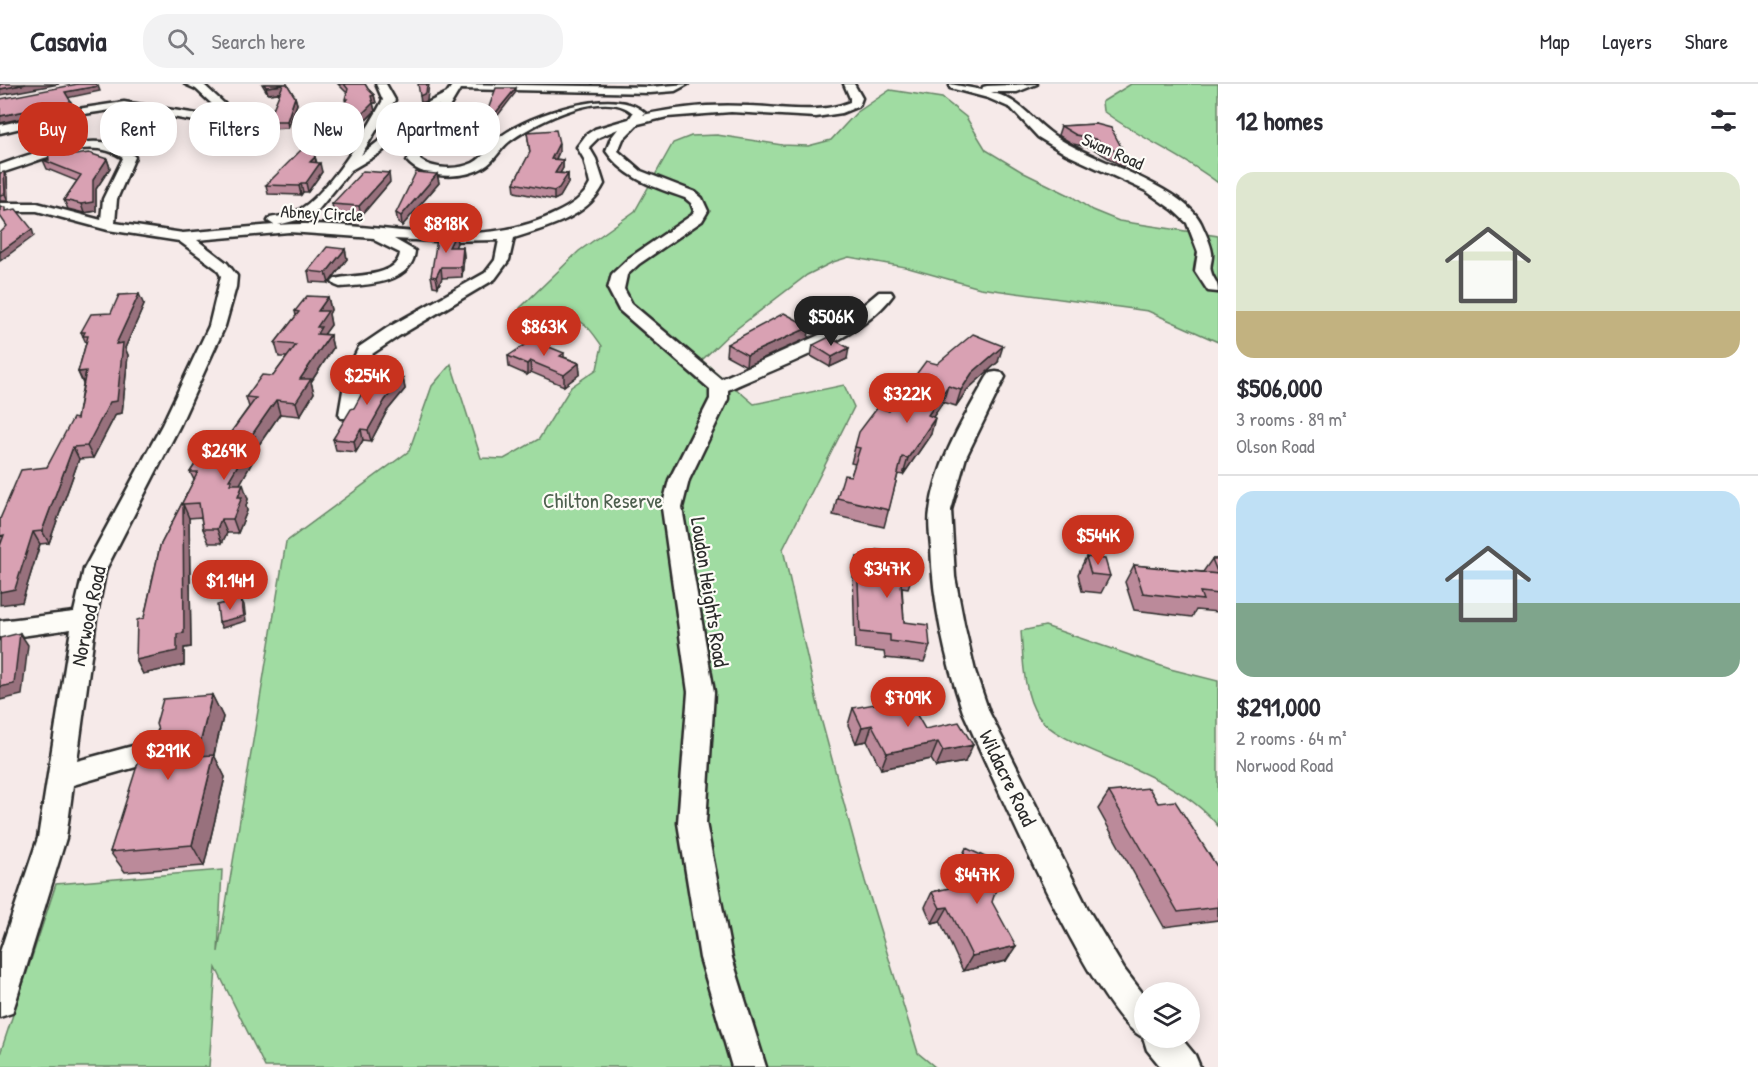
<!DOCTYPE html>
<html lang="en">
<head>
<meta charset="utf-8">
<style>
  :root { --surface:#fff; --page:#f2f2f3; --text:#2b2b33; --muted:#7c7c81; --line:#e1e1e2; --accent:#c8321e }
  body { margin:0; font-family:"Patrick Hand",sans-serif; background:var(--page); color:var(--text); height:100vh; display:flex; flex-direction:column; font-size:22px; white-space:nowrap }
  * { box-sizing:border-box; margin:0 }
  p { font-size:20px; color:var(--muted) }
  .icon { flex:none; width:33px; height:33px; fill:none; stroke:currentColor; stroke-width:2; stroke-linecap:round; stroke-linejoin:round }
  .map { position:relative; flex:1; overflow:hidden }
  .side { display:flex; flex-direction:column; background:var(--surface); width:540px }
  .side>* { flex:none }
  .top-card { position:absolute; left:18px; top:18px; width:570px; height:54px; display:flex; gap:12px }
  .tools { position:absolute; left:1134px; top:898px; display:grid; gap:12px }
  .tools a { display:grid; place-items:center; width:66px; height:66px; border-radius:50%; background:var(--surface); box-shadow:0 3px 15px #0003; font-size:30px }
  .price { position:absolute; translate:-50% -51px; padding:0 14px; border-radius:21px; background:var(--accent); color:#fff; font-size:20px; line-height:39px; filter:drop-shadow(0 2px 3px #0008) }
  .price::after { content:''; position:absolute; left:50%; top:36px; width:18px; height:14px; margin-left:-9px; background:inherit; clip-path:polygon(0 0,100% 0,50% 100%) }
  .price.active { background:#222; color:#fff }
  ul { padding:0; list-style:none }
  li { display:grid; align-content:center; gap:12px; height:318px; padding:0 18px }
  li+li { border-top:2px solid var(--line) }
  li span { display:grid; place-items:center; height:186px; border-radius:18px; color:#555 }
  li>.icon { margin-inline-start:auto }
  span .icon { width:108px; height:108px; fill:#fffc; stroke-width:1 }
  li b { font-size:26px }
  h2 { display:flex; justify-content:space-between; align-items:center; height:72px; padding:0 18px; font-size:26px }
  .chip { padding:0 21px; border-radius:24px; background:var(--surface); box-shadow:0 3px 15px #0003; font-size:21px; line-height:54px }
  .chip.active { background:var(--accent); color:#fff }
  header { display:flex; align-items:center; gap:36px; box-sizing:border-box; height:84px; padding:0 30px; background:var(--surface); border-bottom:2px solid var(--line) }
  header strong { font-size:28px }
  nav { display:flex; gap:33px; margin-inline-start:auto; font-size:21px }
  .search { width:420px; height:54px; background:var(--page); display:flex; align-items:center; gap:15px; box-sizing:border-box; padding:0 21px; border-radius:24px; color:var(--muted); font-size:22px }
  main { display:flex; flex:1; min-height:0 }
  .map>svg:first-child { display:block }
  .green { fill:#a0dca2; stroke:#668466; stroke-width:1.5 }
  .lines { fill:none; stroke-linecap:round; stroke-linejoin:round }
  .minor-casing { stroke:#2b2b2b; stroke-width:5 }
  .minor { fill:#fdfcf7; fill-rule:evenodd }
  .wall { fill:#bb8a9a; stroke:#2b2b2b; stroke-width:1.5 }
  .shaded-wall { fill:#98717d; stroke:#2b2b2b; stroke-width:1.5 }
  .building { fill:#d9a1b3; stroke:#2b2b2b; stroke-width:1.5 }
  .labels { text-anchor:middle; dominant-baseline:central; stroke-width:4.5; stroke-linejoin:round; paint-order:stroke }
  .far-street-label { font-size:18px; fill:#2b2b2b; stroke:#fdfcf7 }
  .park-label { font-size:21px; fill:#4e604f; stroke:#fdfcf7 }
  .street-label { font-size:21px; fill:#2b2b2b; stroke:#fdfcf7 }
</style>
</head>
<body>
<header>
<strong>Casavia</strong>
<div class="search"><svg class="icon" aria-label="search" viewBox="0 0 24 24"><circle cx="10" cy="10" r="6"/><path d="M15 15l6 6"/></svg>Search here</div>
<nav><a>Map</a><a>Layers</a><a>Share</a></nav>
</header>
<main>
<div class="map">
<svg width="1218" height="983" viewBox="0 0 1218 983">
  <rect width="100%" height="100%" fill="#f6eae9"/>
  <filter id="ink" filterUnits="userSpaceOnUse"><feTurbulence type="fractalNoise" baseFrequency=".0167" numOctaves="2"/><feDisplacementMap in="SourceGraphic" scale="12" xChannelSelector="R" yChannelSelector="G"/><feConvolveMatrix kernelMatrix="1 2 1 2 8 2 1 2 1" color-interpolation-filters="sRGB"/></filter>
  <g filter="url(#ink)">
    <path class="green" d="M1131,0H1218V99C1182,71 1139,54 1103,27L1102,18Z
      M890,6L942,14L966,33L986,66L1024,89L1071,112L1092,126L1119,137L1218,152V258L1148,227L980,204L905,183L849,173L833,178L807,191L727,252L702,276L754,320L844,301L854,323L783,465L820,631L865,797L918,969L935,983H265L216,884L209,983H0V970L56,800L222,786L218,868L286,458L409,367L432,302L451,280L481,374L504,375L539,355L571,303L597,285L602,262C597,255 591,245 584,240C567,228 540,231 520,224L579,167L635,127L673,59L691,52L717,51L782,61L808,62L831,56L856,29Z
      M1045,542L1170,585L1218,597V742C1191,708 1145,689 1105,672C1087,664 1050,650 1038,632C1023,611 1023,572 1021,547Z"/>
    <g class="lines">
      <defs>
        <path id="minor" d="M185,0L204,1L242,36L226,43L124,24L71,32L0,49V41L71,26L124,18L228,35L196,5Z
          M376,0H386L395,16L361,71L429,18L447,9L453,0L650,3L688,0L675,7L650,9L460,5L420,72V76C434,86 458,86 473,79C485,73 490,61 500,53C529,31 616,0 645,29L643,31C678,23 714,20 749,22C783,23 817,31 850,18V14L844,0H854L862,14L859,22L842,29L816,33L731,28L667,33L638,40L623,55L618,67L641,87L695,108L702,114L708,127L702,137L639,180L627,191L624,205L632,220L721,295L837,243L879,208H891L893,211C860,257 779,282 728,306V315L689,396L682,424L714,608L706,739L732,874L766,983H732L700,874L678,739L688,608L662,424L669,396L710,315V305L619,226L608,205L612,190L629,174L692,131L694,127L691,119L685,114C655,103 625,95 606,67L611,54L618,45L599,53L589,63L596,75L604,100C587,134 547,143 514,154L509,176L495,195L399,252L372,270L364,289L357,330L355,334H341L339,330L346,289L359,263L387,244L485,189L495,176L499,156L435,157L394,155L415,167C412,200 365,201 340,203L335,201L332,198L335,195C352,190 397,195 400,169L376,157L374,154L289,148L197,156L227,179L237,192L236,203L225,242L180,341L106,485L96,535L77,677L155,656L164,659L168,667L164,675L73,701L66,754L16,917L12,929L0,933V868L38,754L71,545L0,555V537L74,528L84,485L162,341L209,242L221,192L217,185L179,157L108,146L37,127H0V119H37L101,136L103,115L123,74C87,49 36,80 0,89V81C34,69 107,40 135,73L117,115L115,139L183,149L274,141L268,137L270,134C279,132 289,132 297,127C326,113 368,45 383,16ZM439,21L407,77C423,96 464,95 484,83C495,77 500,64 510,57C536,38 605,3 633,29L629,35L595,45L586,51L577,63L584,75L590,100C584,113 569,123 556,129C470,172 368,133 278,141L305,134L318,126L351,86L380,69Z
          M950,0L982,6L983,3L987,2L1037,0L1017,8H991C1024,17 1034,40 1061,56C1095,77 1185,104 1201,139C1205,148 1211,160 1212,169C1213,175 1209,182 1211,187C1213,196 1218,196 1218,208L1208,207L1195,187L1198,168L1187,139L1173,126L1146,107L1066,70L1038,53L1011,24L988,14L950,4Z
          M996,288L1002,289L1005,293L966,373L951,426L955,493L964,540L975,587L989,628L1089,827L1124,885L1144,911V954H1181L1195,971L1200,983H1161L1147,966L1143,953C1095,933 990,686 963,628C945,575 933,519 931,463C930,451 928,438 930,427C936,379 964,334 987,293L990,289Z"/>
      </defs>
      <use href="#minor" class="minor-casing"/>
      <use href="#minor" class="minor"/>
    </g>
    <path class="wall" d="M262,0H287L295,13L297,20L288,44L270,45L268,37L280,9L268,10Z
      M338,0H365L368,5L374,11L376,19H373L375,27L360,42L331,47L345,18L347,9Z
      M1096,40L1127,74L1123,83L1092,64L1073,60L1058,51L1061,42Z
      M527,48L559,68L556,75L563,76V84L560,89L568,90V99L560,113L554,116L515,108L514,99L530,69Z
      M70,69L71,72L107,75L110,84L96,105V127L84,129L68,125L64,116L77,97L47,85L43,76Z
      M315,73L317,79L322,88L308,108H303L301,111L268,110L266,101Z
      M0,89L7,94L8,117H0Z
      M437,90L439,99L402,142L398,139L396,129Z
      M390,98L361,132L334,130L332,120Z
      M468,135L462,147H443L442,142Z
      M457,159L455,163H463L464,173L462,193L442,194L438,203L433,202L431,192Z
      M345,165L347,175L329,199L310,198L308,187Z
      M328,213L331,226L329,230L331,241L324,250L330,251L333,264L311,298L314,309L300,332L280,330L258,362L259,366L240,400L248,415L246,422L247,427L238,449H227L222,459H209L203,445L201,433L189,434L191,563L184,564V581L143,590L136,576L144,534L160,462L194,396L190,388L198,376L196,373L229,351L249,323L246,313L273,292L287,273H279L275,259L296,232L295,227Z
      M144,221L125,264L128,271L122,329L116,330L93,374L79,375L49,459L40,460L22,518L0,459V435L47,383L77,335L83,300L78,288L86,259L81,248Z
      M808,254L746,282L726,271L727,260Z
      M813,261L847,275L830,283L811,272Z
      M564,269V273L579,279L580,290L564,302L531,288L527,291L509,283L508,272Z
      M998,278L967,306L956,322L943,318L933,333L931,350L903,391L898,390L884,443L833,431L837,414L851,392L855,380L851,379L855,363L889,327L937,280Z
      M403,294L405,305L387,327L371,357L363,356L356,368L336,366L333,355L354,324Z
      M877,466L914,487L908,504L902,503L904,538L930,562L924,578L885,574L884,568L855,565L853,490L857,473L875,475Z
      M1086,473L1110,492L1101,509L1082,507L1078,490Z
      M1212,475H1218V528L1196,526L1192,533L1134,526L1125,498L1134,481L1203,488Z
      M212,611L223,633L214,671L225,693L204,782L125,788L110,768L147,668Z
      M853,624L925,645L965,678L936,683L931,675L881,685L867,657L856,659L848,641Z
      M1109,708L1158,719L1218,784V836L1164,843L1098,725Z
      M966,764L992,818L1006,877L963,887L940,837L932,839L925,823L932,808L950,804L958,780Z"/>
    <path class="shaded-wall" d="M26,0H59L0,11V5Z
      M427,0H429L427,17L421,19L420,12Z
      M283,1L285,8L268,10L266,3Z
      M98,2L100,7L67,14L65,8Z
      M516,4V8L485,48L484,43Z
      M374,11L376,19H373L375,27L360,42L331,47L329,39L371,12Z
      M295,13L297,20L288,44L287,37Z
      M71,18L73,23L0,39V32Z
      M63,27L66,36L69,58L50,62L47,53Z
      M559,59V68L552,83L551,75Z
      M315,73L317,82L320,79L322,88L308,108L306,99L310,78Z
      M107,75L110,84L96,105V127L84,129L81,120L93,96Z
      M563,76V84L555,98V89Z
      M4,88L7,94L8,117L5,110Z
      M389,89L390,98L361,132L359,122Z
      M437,90L439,99L402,142L401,132Z
      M568,90V99L560,113L554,116V107Z
      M301,99L303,108L301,111L299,102Z
      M467,130L468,135L462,147V142Z
      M32,145L34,152L0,177V168Z
      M456,149L457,159L451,173L449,163Z
      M463,163L464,173L462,193L461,183Z
      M345,165L347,175L329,199L326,189Z
      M441,183L442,194L438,203L436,193Z
      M139,210L144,221L125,264L128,271L122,329L116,330L93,374L87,362L116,260Z
      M328,213L331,226L329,230L331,241L323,252L317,250L318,227Z
      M810,243L808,254L746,282L747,271Z
      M330,251L333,264L311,298L314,309L300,332L296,318L300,295Z
      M1003,262L998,278L967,306L956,322L961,306L972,289Z
      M849,264L847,275L830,283L832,273Z
      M530,277L531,288L527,291V280Z
      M579,279L580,290L564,302V291Z
      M86,287L84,300L78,288Z
      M403,294L405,305L387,327L371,357L368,346L385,316Z
      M948,302L943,318L923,348L928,331Z
      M276,316L280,330L258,362L259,366L236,407L237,411L229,396L251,352Z
      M935,334L931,350L903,391L908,374Z
      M361,345L363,356L356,368L354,357Z
      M73,363L79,375L49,459L42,447Z
      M243,400L248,415L246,422L247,427L238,449L233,435L238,413Z
      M183,420L189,434L191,563L184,564V581L143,590L136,576L177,550Z
      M221,435L227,449L222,459L217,445Z
      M33,448L40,460L22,518L0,521V508Z
      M241,515L244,521L246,537L222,544L219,538Z
      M20,549L28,561L22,611L0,616V603Z
      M212,611L223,633L208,694L197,672Z
      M872,641L867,657L856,659L862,643Z
      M938,658L931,675L881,685L887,669Z
      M973,661L965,678L936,683L943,667Z
      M214,671L225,693L204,782L192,761Z
      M948,823L940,837L932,839L940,824Z
      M1016,862L1006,877L963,887L972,872Z"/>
    <path class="building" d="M0,0H26L0,5Z
      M78,0H96L98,2L65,8L71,18L0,32V15Z
      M264,0H287L295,13L287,37H268L283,1L266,3Z
      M344,0H365L368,5L374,11L371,12L373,19L358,34L329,39L348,15H345L348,5Z
      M418,0H427L426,9L420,12Z
      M496,4H516L484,43L482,42Z
      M63,27L65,49L47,53L45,31Z
      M1096,40L1111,44L1127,74L1095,55L1076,51L1061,42Z
      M556,46L559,59L551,75L563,76L555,89L568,90L559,104L554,107L514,99L530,68L527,48Z
      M309,58L315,73L310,78L320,79L306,99H301L299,102L266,101Z
      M67,61L68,72L89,69L107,75L93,96V118L81,120L64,116L81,91L43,76H49L48,66Z
      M363,87L389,89L359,122L332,120Z
      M4,88L5,110L0,111V89Z
      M416,88L437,90L401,132L396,129Z
      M0,122L5,123V127L16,125L32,145L0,168V149L7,142L0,132Z
      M448,129L467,130L462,142H442Z
      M438,149H456L449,163H463L461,183H441L436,193L431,192Z
      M327,163L345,165L326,189L308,187Z
      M139,210L116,260L123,259L117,317L110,318L87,362L73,363L42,447L33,448L15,505L0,508V462L4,451L0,452V435L21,386L47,383L73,334L77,335L86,287L78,288L88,252H83L85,248H81L91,230L111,229L119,211Z
      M307,212L328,213L318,227H328L317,243H321L317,250L330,251L300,295H311L296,318L276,316L251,352H255L229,396H232L230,400H243L238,413H242L233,435H221L217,445H203L199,419L183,420L184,549L177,550V567L136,576L137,536L144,534L160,462L198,388H190L200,373H196L211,350L229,351L256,314L246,313L262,291L273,292L296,261L275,259L299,228L295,227Z
      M784,229L810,243L747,271L727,260Z
      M973,250L1003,262L972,289L961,306L948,302L928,331L935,334L908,374L902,373L889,426L837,414L844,391L851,392L860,364L855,363L859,348L878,323L889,327L926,277L937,280Z
      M829,253L849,264L832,273L813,261Z
      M532,256L564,269L560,272L579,279L564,291L530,277L527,280L508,272Z
      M373,289L403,294L385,316L368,346L361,345L354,357L333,355L351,325L354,324Z
      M877,466L912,470L914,487L900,485L904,538L928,541L930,562L890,557V551L860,548L857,473L878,476Z
      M1086,473L1105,475L1110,492L1091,490Z
      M1212,475H1218V490Z
      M1134,481L1218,490V510L1200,508L1203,516L1143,509Z
      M241,515L244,532L219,538L217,521Z
      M20,549L14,600L0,603V554Z
      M212,611L197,672L214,671L192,761L110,768L141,669L147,668L151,656L158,646L156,640L163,615Z
      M907,614L925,645L959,638L973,661L943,667L938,658L887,669L872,641L862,643L853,624Z
      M1149,704L1158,719L1175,717L1218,784V823L1178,828L1109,708Z
      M966,764L1004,782L992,818L1016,862L972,872L948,823L940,824L932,808L953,803Z"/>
  </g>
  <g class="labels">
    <g class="far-street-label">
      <text transform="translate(1113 67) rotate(24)">Swan Road</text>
      <text transform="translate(322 129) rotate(3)">Abney Circle</text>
    </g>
    <g class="park-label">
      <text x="603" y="416">Chilton Reserve</text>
    </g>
    <g class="street-label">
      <text transform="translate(710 508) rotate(81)">Loudon Heights Road</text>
      <text transform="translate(88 532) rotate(-78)">Norwood Road</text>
      <text transform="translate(1008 694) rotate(64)">Wildacre Road</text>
    </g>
  </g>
</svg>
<div class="tools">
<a><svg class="icon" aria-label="layers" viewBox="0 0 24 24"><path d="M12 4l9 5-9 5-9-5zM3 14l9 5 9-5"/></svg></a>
</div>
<b class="price" style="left:446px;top:170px">$818K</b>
<b class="price active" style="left:831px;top:263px">$506K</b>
<b class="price" style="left:544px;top:273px">$863K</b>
<b class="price" style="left:367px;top:322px">$254K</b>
<b class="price" style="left:907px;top:340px">$322K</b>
<b class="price" style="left:224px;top:397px">$269K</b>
<b class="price" style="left:1098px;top:482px">$544K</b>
<b class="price" style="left:887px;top:515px">$347K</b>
<b class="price" style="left:230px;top:527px">$1.14M</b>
<b class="price" style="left:908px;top:644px">$709K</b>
<b class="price" style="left:168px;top:697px">$291K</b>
<b class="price" style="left:977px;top:821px">$447K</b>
<div class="top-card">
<a class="chip active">Buy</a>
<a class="chip">Rent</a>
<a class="chip">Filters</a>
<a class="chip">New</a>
<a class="chip">Apartment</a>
</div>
</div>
<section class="side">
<h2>12 homes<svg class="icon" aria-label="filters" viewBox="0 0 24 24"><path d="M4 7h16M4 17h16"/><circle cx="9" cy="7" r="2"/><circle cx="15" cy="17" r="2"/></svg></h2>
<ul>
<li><span style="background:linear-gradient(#dfe7d0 75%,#c2b280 0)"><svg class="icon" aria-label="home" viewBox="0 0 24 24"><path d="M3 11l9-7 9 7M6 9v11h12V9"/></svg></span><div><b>$506,000</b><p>3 rooms · 89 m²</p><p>Olson Road</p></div></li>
<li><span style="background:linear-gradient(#bfe0f5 60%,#7fa58c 0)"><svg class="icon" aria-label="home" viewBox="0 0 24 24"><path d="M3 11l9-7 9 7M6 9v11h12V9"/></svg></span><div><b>$291,000</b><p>2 rooms · 64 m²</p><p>Norwood Road</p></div></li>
</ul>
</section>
</main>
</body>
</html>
